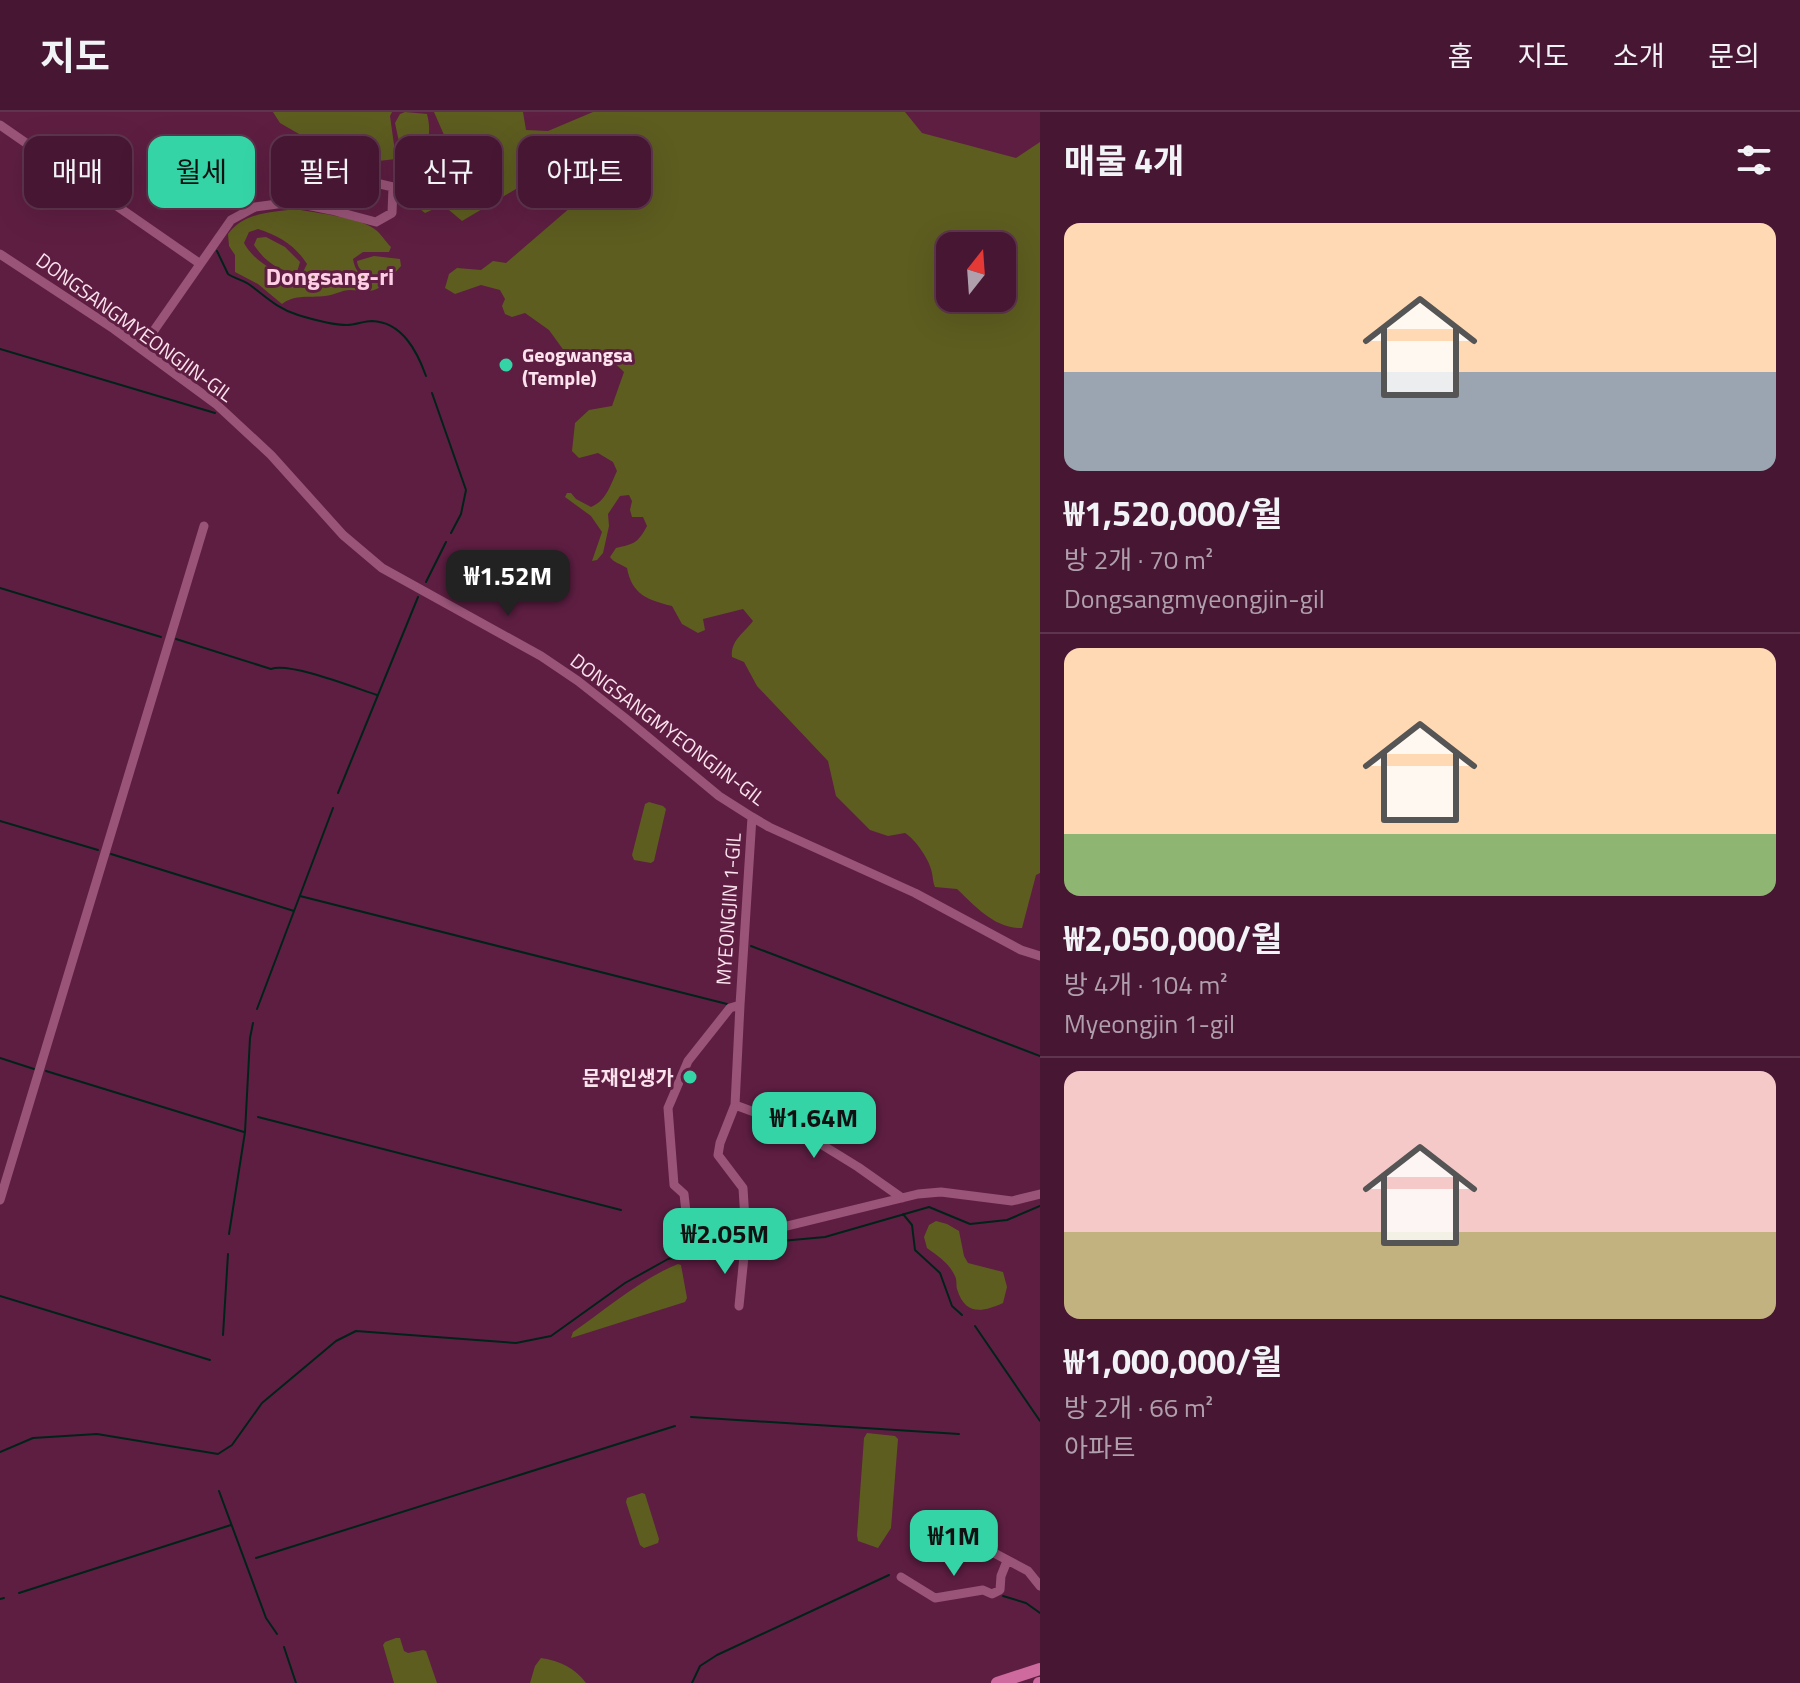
<!DOCTYPE html>
<html lang="ko">
<head>
<meta charset="utf-8">
<style>
  :root { --surface:#461632; --page:#4d1f3a; --text:#f1f3f6; --muted:#b09fac; --line:#5e354d; --accent:#35d4a7 }
  body { margin:0; font-family:"Titillium Web","Noto Sans KR",sans-serif; background:var(--page); color:var(--text); height:100vh; display:flex; flex-direction:column; font-size:30px; white-space:nowrap }
  * { box-sizing:border-box; margin:0 }
  p { font-size:26px; color:var(--muted) }
  .icon { flex:none; width:44px; height:44px; fill:none; stroke:currentColor; stroke-width:2; stroke-linecap:round; stroke-linejoin:round }
  .map { position:relative; flex:1; overflow:hidden }
  .drawer { display:flex; flex-direction:column; background:var(--surface); width:760px }
  .drawer>* { flex:none }
  .top-card { position:absolute; left:24px; top:24px; width:760px; height:72px; display:flex; gap:16px }
  .needle { width:52px; rotate:17deg }
  .buttons { position:absolute; left:936px; top:120px; display:grid; gap:16px }
  .buttons a { display:grid; place-items:center; width:80px; height:80px; border-radius:16px; background:var(--surface); box-shadow:0 8px 32px #0002,0 0 0 2px var(--line); font-size:40px }
  .price { position:absolute; translate:-50% -68px; padding:0 18px; border-radius:16px; background:var(--accent); color:#111; font-size:26px; line-height:52px; filter:drop-shadow(0 2px 4px #0008) }
  .price::after { content:''; position:absolute; left:50%; top:48px; width:24px; height:18px; margin-left:-12px; background:inherit; clip-path:polygon(0 0,100% 0,50% 100%) }
  .price.selected { background:#222; color:#fff }
  ul { padding:0; list-style:none }
  li { display:grid; align-content:center; gap:16px; height:424px; padding:0 24px }
  li+li { border-top:2px solid var(--line) }
  li span { display:grid; place-items:center; height:248px; border-radius:16px; color:#555 }
  li>.icon { margin-inline-start:auto }
  span .icon { width:144px; height:144px; fill:#fffc; stroke-width:1 }
  li b { font-size:34px }
  h2 { display:flex; justify-content:space-between; align-items:center; height:96px; padding:0 24px; font-size:34px }
  .pill { padding:0 28px; border-radius:16px; background:var(--surface); box-shadow:0 8px 32px #0002,0 0 0 2px var(--line); font-size:28px; line-height:72px }
  .pill.selected { background:var(--accent); color:#111 }
  header { display:flex; align-items:center; gap:48px; box-sizing:border-box; height:112px; padding:0 40px; background:var(--surface); border-bottom:2px solid var(--line) }
  header strong { font-size:38px }
  nav { display:flex; gap:44px; margin-inline-start:auto; font-size:28px }
  main { display:flex; flex:1; min-height:0 }
  .map>svg:first-child { display:block }
  .green { fill:#5d5d20; fill-rule:evenodd }
  .lines { fill:none; stroke-linecap:round; stroke-linejoin:round }
  .stream { stroke:#002319; stroke-width:2 }
  .minor { stroke:#9a5478; stroke-width:9 }
  .major { stroke:#ce6a9e; stroke-width:12 }
  .poi-dot { fill:#35d4a7; stroke:#5e1e42; stroke-width:3 }
  .labels { text-anchor:middle; dominant-baseline:central; stroke-width:6; stroke-linejoin:round; paint-order:stroke }
  .street-label { font-size:20px; fill:#fbe2ed; stroke:#5e1e42 }
  .poi-label { font-size:20px; font-weight:bold; fill:#fbe2ed; stroke:#5e1e42; text-anchor:start }
  .quarter-label { font-size:24px; font-weight:bold; fill:#fecee4; stroke:#5e1e42 }
</style>
</head>
<body>
<header>
<strong>지도</strong>
<nav><a>홈</a><a>지도</a><a>소개</a><a>문의</a></nav>
</header>
<main>
<div class="map">
<svg width="1040" height="1571" viewBox="0 0 1040 1571">
  <rect width="100%" height="100%" fill="#5e1e42"/>
  <path class="green" d="M273,0H392L390,4L396,47L361,51L333,32L302,34L299,22L280,11Z
    M405,0L427,2C432,21 429,37 412,49L402,44L395,11L400,2Z
    M434,0H523L526,18L548,19L593,0H905L922,21L1016,46L1040,30V761L1036,763L1022,816C995,817 975,794 957,777L935,775C933,771 933,766 932,761C930,748 915,727 905,721L888,724L870,718L836,684L828,649L757,574L744,550L732,545C730,529 744,521 753,509L743,497L703,507L705,518L698,521L682,512L672,494C648,488 632,483 627,456C621,452 614,451 610,445L616,436C634,432 638,431 647,414L643,405H632L630,398L632,389L629,383L620,384L608,402L609,414L603,441L597,448L592,449L602,420L591,404L565,385L567,381H571L576,387L591,395C606,389 610,374 617,359L613,350L598,341L579,346L572,339L575,311L589,298L612,294L624,260L607,244L579,249L570,247L549,218L525,201L512,205L505,202L502,194L505,187L500,178L481,173L455,182L445,176L449,162L457,156L481,158L493,149L506,151L571,95L543,61L462,109L443,93L425,101L415,93L425,54H434L435,85H446L459,68L446,56L432,39L444,23ZM950,134H1002V186H950Z
    M295,97C315,101 357,105 373,116C380,120 385,129 391,135L389,140H363L353,147C356,165 365,163 380,170L381,174C372,182 362,178 350,178C342,178 334,183 325,184C310,186 295,182 282,192L258,172L235,160V143L229,134L228,122C245,100 269,101 295,97ZM258,117C279,124 295,133 307,152L301,164L289,167C271,157 254,149 244,131L249,120Z
    M266,125L285,135L300,150L297,160C279,161 263,147 254,133L257,126Z
    M374,144L400,147L401,154L392,164L380,167C371,161 358,162 357,149Z
    M649,690L663,694L666,697L654,749L651,751L634,748L632,743L645,692Z
    M936,1109L947,1112L959,1119L964,1144L968,1151L1003,1160L1007,1175L1003,1191C983,1200 965,1204 957,1177C956,1172 957,1168 955,1164C949,1151 938,1144 927,1136L924,1125L929,1113Z
    M678,1152L681,1153L687,1186L685,1190L571,1226L573,1220C605,1198 642,1166 678,1152Z
    M867,1321L895,1324L898,1327L891,1416L878,1436L858,1429L857,1423L864,1326Z
    M642,1381L645,1382L659,1427L658,1431L644,1436L640,1433L626,1390L627,1386Z
    M396,1526H400L404,1539L408,1541L423,1538L426,1539L437,1571H394L383,1533L385,1530Z
    M541,1546C560,1549 575,1556 586,1571H530L535,1554Z"/>
  <g class="lines">
    <path class="stream" d="M217,139L228,162C235,167 244,168 250,173C266,185 278,197 298,203C311,207 333,213 347,213C355,213 364,209 372,209C402,210 417,239 426,264
      M0,237L215,301
      M432,281L466,378L461,402L451,421
      M426,470L446,430
      M0,476L161,525
      M176,527L271,557C290,550 355,576 377,583
      M338,681L418,485
      M0,709L98,738
      M111,742L294,799
      M300,784L727,892
      M751,834L1040,944
      M257,897L333,696
      M0,946L34,957
      M46,959L244,1020
      M258,1005L621,1098
      M903,1102L912,1113L915,1138L940,1161L952,1194L962,1203
      M229,1122L245,1020L250,926L253,911
      M749,1132L825,1125L929,1095L970,1112L1007,1108L1040,1094
      M0,1184L210,1248
      M975,1214L1040,1309
      M223,1223L228,1142
      M691,1305L959,1322
      M0,1340L33,1326L97,1322L218,1342L232,1333L262,1291L336,1229L356,1219L516,1231L551,1224L625,1171L668,1147L705,1137L743,1132
      M219,1379L266,1506L277,1522
      M256,1446L675,1314
      M19,1481L231,1413
      M1003,1484L1026,1491L1040,1501
      M0,1487L4,1486
      M284,1535L296,1571
      M692,1571L700,1554L717,1543L889,1463"/>
    <path class="minor" d="M0,13L199,151
      M0,142L114,217L216,292L271,343L343,423L382,456L541,544L578,569L625,606L719,684L752,705L769,715L915,781L1021,838L1040,844
      M141,237L231,108L255,95L292,90L331,98L376,110L392,101L393,75L341,63L331,98
      M752,705L740,893L730,896L688,949L668,996L674,1073L684,1082L689,1127L746,1124L918,1082L941,1080L1012,1089L1040,1082
      M735,993L765,1004L784,1017L811,1026L858,1055L902,1086
      M0,1088L204,414
      M739,1194L746,1124L743,1076L718,1043L720,1031L735,993L740,893
      M960,1423L1028,1459L1040,1474
      M901,1465L935,1486L983,1478L992,1482L1000,1478L1001,1464L1007,1449"/>
    <path class="major" d="M997,1571L1040,1557
      M1039,1571H1040"/>
  </g>
  <g class="poi-dot">
    <circle cx="506" cy="253" r="8"/>
    <circle cx="690" cy="965" r="8"/>
  </g>
  <g class="labels">
    <g class="street-label">
      <text transform="translate(135 215) rotate(36)">DONGSANGMYEONGJIN-GIL</text>
      <text transform="translate(668 617) rotate(37)">DONGSANGMYEONGJIN-GIL</text>
      <text transform="translate(728 797) rotate(-86)">MYEONGJIN 1-GIL</text>
    </g>
    <g class="poi-label">
      <text x="522" y="242">Geogwangsa<tspan x="522" dy="23">(Temple)</tspan></text>
      <text x="674" y="965" text-anchor="end">문재인생가</text>
    </g>
    <g class="quarter-label">
      <text x="330" y="164">Dongsang-ri</text>
    </g>
  </g>
</svg>
<div class="buttons">
<a><svg class="needle" viewBox="-14 -14 28 28"><path d="M0-13l5 13h-10z" fill="#e53935"/><path d="M0 13l5-13h-10z" fill="#b09fac"/></svg></a>
</div>
<b class="price selected" style="left:508px;top:506px">₩1.52M</b>
<b class="price" style="left:814px;top:1048px">₩1.64M</b>
<b class="price" style="left:725px;top:1164px">₩2.05M</b>
<b class="price" style="left:954px;top:1466px">₩1M</b>
<div class="top-card">
<a class="pill">매매</a>
<a class="pill selected">월세</a>
<a class="pill">필터</a>
<a class="pill">신규</a>
<a class="pill">아파트</a>
</div>
</div>
<section class="drawer">
<h2>매물 4개<svg class="icon" aria-label="filters" viewBox="0 0 24 24"><path d="M4 7h16M4 17h16"/><circle cx="9" cy="7" r="2"/><circle cx="15" cy="17" r="2"/></svg></h2>
<ul>
<li><span style="background:linear-gradient(#ffd9b3 60%,#9aa5b1 0)"><svg class="icon" aria-label="home" viewBox="0 0 24 24"><path d="M3 11l9-7 9 7M6 9v11h12V9"/></svg></span><div><b>₩1,520,000/월</b><p>방 2개 · 70 m²</p><p>Dongsangmyeongjin-gil</p></div></li>
<li><span style="background:linear-gradient(#ffd9b3 75%,#8fb573 0)"><svg class="icon" aria-label="home" viewBox="0 0 24 24"><path d="M3 11l9-7 9 7M6 9v11h12V9"/></svg></span><div><b>₩2,050,000/월</b><p>방 4개 · 104 m²</p><p>Myeongjin 1-gil</p></div></li>
<li><span style="background:linear-gradient(#f6c9c9 65%,#c2b280 0)"><svg class="icon" aria-label="home" viewBox="0 0 24 24"><path d="M3 11l9-7 9 7M6 9v11h12V9"/></svg></span><div><b>₩1,000,000/월</b><p>방 2개 · 66 m²</p><p>아파트</p></div></li>
</ul>
</section>
</main>
</body>
</html>
